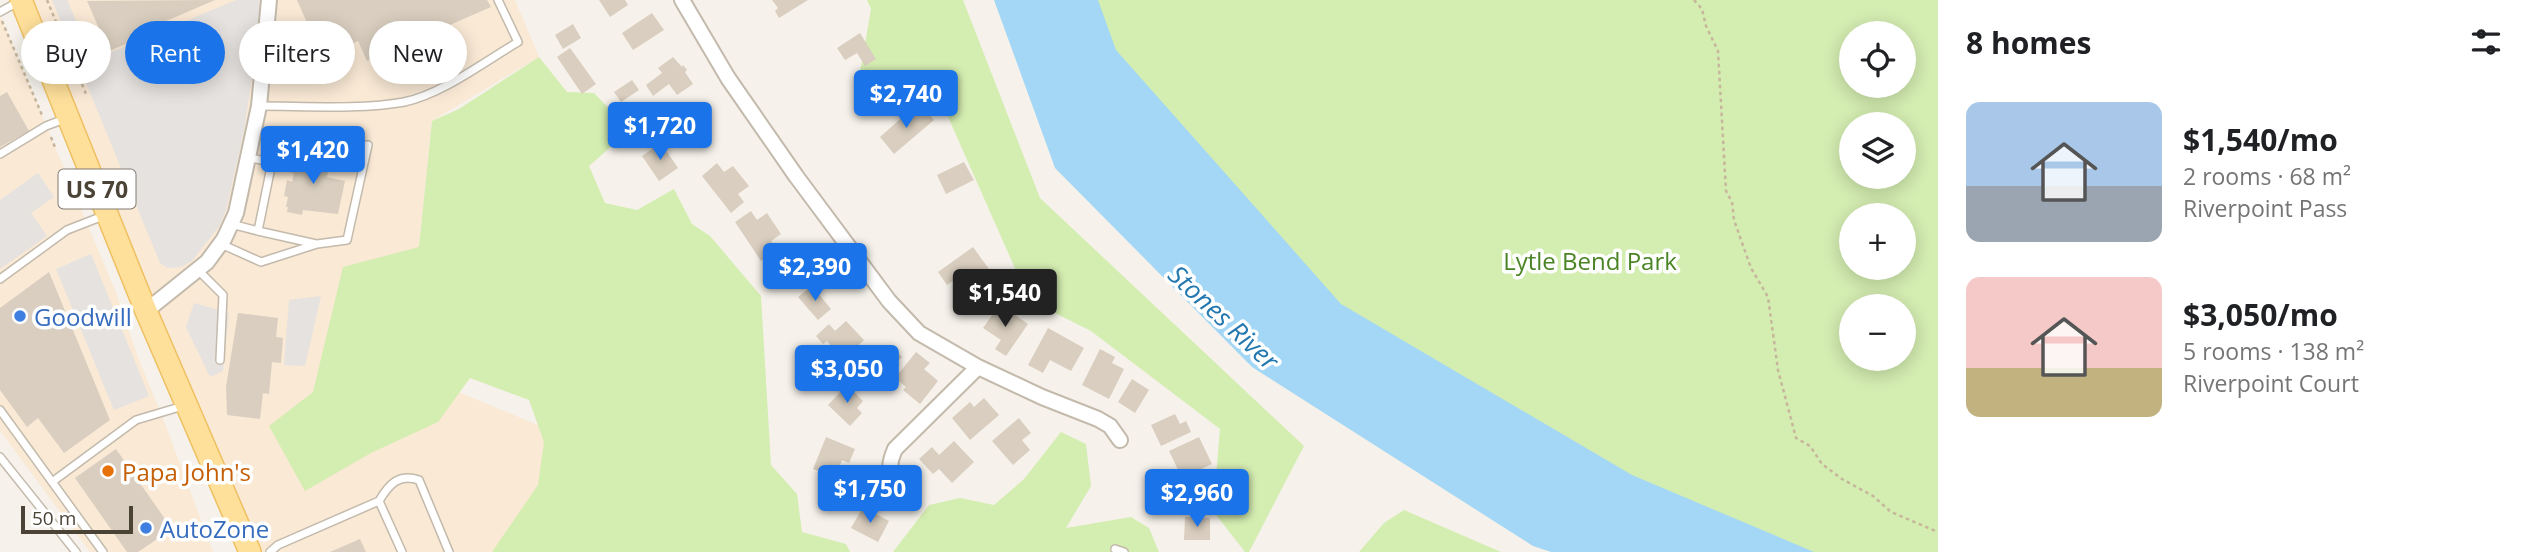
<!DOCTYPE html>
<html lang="en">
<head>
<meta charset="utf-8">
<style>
  :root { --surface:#fff; --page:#f2f2f2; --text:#202124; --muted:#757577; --accent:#1a73e8 }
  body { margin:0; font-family:"Open Sans",sans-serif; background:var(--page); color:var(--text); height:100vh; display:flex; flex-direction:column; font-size:26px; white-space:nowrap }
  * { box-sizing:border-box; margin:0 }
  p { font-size:23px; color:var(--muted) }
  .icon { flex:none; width:38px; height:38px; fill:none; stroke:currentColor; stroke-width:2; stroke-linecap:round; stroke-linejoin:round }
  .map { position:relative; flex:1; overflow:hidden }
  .sheet { display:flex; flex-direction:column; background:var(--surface); width:595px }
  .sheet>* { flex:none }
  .top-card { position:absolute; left:21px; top:21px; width:665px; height:63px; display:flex; gap:14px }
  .fabs { position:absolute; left:1839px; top:21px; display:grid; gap:14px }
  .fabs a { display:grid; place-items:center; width:77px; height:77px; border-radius:50%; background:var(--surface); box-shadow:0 4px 18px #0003; font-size:35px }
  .scale { position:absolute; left:21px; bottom:18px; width:112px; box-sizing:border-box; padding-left:7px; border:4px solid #4c4337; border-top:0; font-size:19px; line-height:24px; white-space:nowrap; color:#4c4337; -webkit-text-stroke:5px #fff; paint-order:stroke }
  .price { position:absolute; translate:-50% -60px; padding:0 16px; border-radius:7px; background:var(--accent); color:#fff; font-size:23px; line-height:46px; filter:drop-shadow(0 2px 4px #0008) }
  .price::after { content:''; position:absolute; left:50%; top:42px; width:21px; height:16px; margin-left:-10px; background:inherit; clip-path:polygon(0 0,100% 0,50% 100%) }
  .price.on { background:#222; color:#fff }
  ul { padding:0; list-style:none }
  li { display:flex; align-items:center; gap:21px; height:175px; padding:0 28px }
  li span { display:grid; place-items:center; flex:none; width:196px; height:140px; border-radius:14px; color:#555 }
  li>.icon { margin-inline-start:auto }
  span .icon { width:84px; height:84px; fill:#fffc; stroke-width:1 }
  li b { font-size:30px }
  h2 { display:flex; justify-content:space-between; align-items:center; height:84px; padding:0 28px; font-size:30px }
  .chip { padding:0 24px; border-radius:32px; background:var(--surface); box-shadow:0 4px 18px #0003; font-size:24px; line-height:63px }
  .chip.on { background:var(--accent); color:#fff }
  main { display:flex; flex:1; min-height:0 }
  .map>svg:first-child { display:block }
  .commercial { fill:#f9e9d5 }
  .green { fill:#d4edb1; fill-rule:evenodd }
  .parking { fill:#e5e2df }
  .water { fill:#a4d7f6 }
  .building { fill:#d9cebf }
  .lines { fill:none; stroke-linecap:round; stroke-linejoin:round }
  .lane-casing { stroke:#c3baac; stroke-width:10 }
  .street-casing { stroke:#c3baac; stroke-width:18 }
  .primary-casing { stroke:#eec061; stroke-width:24 }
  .path { stroke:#c6b69c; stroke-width:2.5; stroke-dasharray:3.5 3.5; stroke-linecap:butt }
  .lane { stroke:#fff; stroke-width:7 }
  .street { stroke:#fff; stroke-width:14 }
  .primary { stroke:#ffe09b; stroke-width:21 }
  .shop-dot { fill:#3f7fe0; stroke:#fff; stroke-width:2.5 }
  .food-dot { fill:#e8710a; stroke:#fff; stroke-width:2.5 }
  .labels { text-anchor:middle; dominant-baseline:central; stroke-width:7; stroke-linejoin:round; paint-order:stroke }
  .shield { fill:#fff; stroke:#827b73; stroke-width:2 }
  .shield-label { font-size:23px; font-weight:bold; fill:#4c4337 }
  .park-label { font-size:24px; fill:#4b8424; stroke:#fff }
  .shop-label { font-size:24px; fill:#366cbe; stroke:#fff; text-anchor:start }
  .food-label { font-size:24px; fill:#c56008; stroke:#fff; text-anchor:start }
  .water-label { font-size:26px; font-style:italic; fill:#2478b0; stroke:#fff }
</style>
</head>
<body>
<main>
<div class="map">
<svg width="1938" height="552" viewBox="0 0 1938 552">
  <rect width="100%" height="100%" fill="#f6f2eb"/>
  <path class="commercial" d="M21,0H515L539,57L432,121L419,247L404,369L559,434L613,552H250Z
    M0,15L115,290L139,360L166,426L213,552H90L0,431Z"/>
  <path class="green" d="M867,0H963L1040,198L1304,446L1249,552H1245L1213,511L1220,429L1091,331L1029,300L945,110L858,84L871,9Z
    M1005,0H1938V552H1588ZM1852,33H1904V86H1852ZM1852,124H1904V177H1852ZM1852,215H1904V268H1852ZM1852,306H1904V359H1852Z
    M539,57L567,92L594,93L630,130L589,166L605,203L637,210L674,189L692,224L710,236L761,296L771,465L797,494L802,532L846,544L850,552H492L538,485L544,442L529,400L470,378L438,422L371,453L305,491L269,426L313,392L343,267L419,247L432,121L459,109Z
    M1061,432L1086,444L1091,486L1066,528L1131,517L1149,528L1159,552H893L929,505L960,498L994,505L1024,479Z
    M1404,510L1501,552H1359L1384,523Z"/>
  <path class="parking" d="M52,0H67L93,60L236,0H259V30L244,131L226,210L220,225L192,261L181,267L168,268L160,263Z
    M38,173L54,197L31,213L47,236L0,269V200Z
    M91,254L149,396L114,410L56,269Z
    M321,296L305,366L284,365L289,300Z
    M194,303L229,313L223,371L210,377L186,327Z"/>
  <path class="water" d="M994,0H1098L1116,50L1341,304L1632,475L1814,552H1551L1533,546L1252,367L1055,168Z"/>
  <path class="building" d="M215,0L143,31L150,51L139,56L133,41L109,51L87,1Z
    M297,0H487L491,7L367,61L358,41L322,57Z
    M599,0H625L628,5L610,17Z
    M772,0H808L779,18L775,11L778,8Z
    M652,13L664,30L633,50L622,33Z
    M573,24L581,38L563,49L555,35Z
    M860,33L876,59L865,66L857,53L845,60L837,48Z
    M570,48L596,84L582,94L557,57Z
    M673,57L682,67L683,65L687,70L685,72L693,84L677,95L669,84L653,96L646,85L662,73L658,68Z
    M632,80L639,90L621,102L614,92Z
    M7,92L29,131L0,147V96Z
    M923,107L934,120L894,154L880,137L908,112L912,117Z
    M661,143L678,168L659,181L642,156Z
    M294,150L331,158L327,177L345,181L338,214L303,210L302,215L287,212L288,207H286L288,197L284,196L287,180L292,182L294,173L289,172Z
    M964,162L974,180L946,194L937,175Z
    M717,163L724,172L733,166L749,186L738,194L744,202L731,213L702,176Z
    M751,211L757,220L767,213L781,234L771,241L778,250L761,261L735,222Z
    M973,247L989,269L985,271L990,278L971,292L959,276L947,285L938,272Z
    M792,252L809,276L794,287L777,263Z
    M49,272L110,420L64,453L38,418L27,427L0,390V308Z
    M812,286L831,309L818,320L798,297Z
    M1000,304L1028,324L1006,356L995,349L1001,340L983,328Z
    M238,313L278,318L276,337L283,338L281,363L272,362L269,394L263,393L260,419L227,415L226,387Z
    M846,321L864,340L840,363L831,353L835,350L827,341L823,344L816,336L829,324L835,331Z
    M1048,328L1084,348L1071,371L1050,360L1043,373L1028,365Z
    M890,345L902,357L876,382L857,363L875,346L882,353Z
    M1100,349L1115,357L1112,363L1124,369L1109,399L1082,385Z
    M916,352L930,363L924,369L938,381L920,404L903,390L906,387L895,378Z
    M1132,379L1149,390L1135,413L1118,402Z
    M847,385L863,401L857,408L862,413L850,426L828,405Z
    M984,398L999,415L970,440L952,418L970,402L974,407Z
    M1175,414L1180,424L1186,421L1191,432L1161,446L1151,425Z
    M1019,418L1031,433L1022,440L1030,450L1013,465L992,441Z
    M826,437L855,449L849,463L842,460L835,478L813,469Z
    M1199,437L1212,464L1182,478L1169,451Z
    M954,441L974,462L952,483L939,469L933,474L919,459L932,447L939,455Z
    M116,449L172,529L138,552H127L75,478Z
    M863,507L889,521L878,542L851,528Z
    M1185,517L1210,518V540H1184Z
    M360,539L366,552H330Z"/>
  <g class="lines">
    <defs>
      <path id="lane" d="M0,12L18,2
        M260,106C304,106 361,110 404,102C442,94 484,62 518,42L498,0
        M0,154L46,126L67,118
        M231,224L258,231L272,162
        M258,231L316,244
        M221,244L261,262L317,244L347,240L368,145L293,148L272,162L250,158
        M198,270L223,295L220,360
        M0,279L67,230L103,216
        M0,410L103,552
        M0,457L76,552
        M52,482L136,420L183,406
        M379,501L402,552
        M1115,549L1124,552
        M270,552L278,545L379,501C389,484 399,473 419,480L449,552"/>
      <path id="street" d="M682,0L728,78L796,176L889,301L919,333L978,367L1042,397L1098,419L1110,426L1120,440
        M146,311L207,262L224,239L236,213L259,106L269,0
        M900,483C887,472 889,463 895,449L978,367"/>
      <path id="primary" d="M21,0L146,311L250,552"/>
    </defs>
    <use href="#lane" class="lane-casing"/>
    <use href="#street" class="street-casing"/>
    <use href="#primary" class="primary-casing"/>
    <path class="path" d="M47,0L86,94
      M1694,0L1702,9L1706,26L1718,51L1726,191L1732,202L1734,220L1751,268L1768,297L1778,370L1796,438L1810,446L1822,464L1842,479L1873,496L1891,512L1938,532
      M2,21L42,115
      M51,137L56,150"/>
    <use href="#lane" class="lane"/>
    <use href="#street" class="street"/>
    <use href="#primary" class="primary"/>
  </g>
  <g class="shop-dot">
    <circle cx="20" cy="316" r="7"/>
    <circle cx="146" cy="528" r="7"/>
  </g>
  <circle class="food-dot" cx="108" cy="471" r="7"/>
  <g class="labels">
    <rect class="shield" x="58.5" y="169.5" width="77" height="39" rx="5"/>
    <g class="shield-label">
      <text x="97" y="189">US 70</text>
    </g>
    <g class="park-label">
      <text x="1590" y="260">Lytle Bend Park</text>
    </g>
    <g class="shop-label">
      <text x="34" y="316">Goodwill</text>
      <text x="160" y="528">AutoZone</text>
    </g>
    <g class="food-label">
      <text x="122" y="471">Papa John's</text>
    </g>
    <g class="water-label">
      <text transform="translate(1224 317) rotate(43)">Stones River</text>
    </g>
  </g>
</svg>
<div class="fabs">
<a><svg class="icon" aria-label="locate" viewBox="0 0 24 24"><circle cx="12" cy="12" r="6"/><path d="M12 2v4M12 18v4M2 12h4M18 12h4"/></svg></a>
<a><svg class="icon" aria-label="layers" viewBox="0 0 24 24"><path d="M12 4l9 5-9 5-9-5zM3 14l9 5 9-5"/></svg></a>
<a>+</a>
<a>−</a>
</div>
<div class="scale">50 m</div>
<b class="price" style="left:906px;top:130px">$2,740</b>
<b class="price" style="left:660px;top:162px">$1,720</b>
<b class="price" style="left:313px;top:186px">$1,420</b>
<b class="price" style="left:815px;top:303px">$2,390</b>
<b class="price on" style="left:1005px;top:329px">$1,540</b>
<b class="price" style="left:847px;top:405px">$3,050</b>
<b class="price" style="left:870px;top:525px">$1,750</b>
<b class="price" style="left:1197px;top:529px">$2,960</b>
<div class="top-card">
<a class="chip">Buy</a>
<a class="chip on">Rent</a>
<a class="chip">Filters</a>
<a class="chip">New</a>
</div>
</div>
<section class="sheet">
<h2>8 homes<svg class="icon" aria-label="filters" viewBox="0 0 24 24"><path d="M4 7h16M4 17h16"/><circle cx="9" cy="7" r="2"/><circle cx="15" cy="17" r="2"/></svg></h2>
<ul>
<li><span style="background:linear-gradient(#a9c7e8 60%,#9aa5b1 0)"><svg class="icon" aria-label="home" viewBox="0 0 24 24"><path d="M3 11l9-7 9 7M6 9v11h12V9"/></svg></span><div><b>$1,540/mo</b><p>2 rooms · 68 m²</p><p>Riverpoint Pass</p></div></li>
<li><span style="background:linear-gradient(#f6c9c9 65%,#c2b280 0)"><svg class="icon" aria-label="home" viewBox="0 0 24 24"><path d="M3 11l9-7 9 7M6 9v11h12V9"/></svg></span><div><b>$3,050/mo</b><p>5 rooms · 138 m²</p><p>Riverpoint Court</p></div></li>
</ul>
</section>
</main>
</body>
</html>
